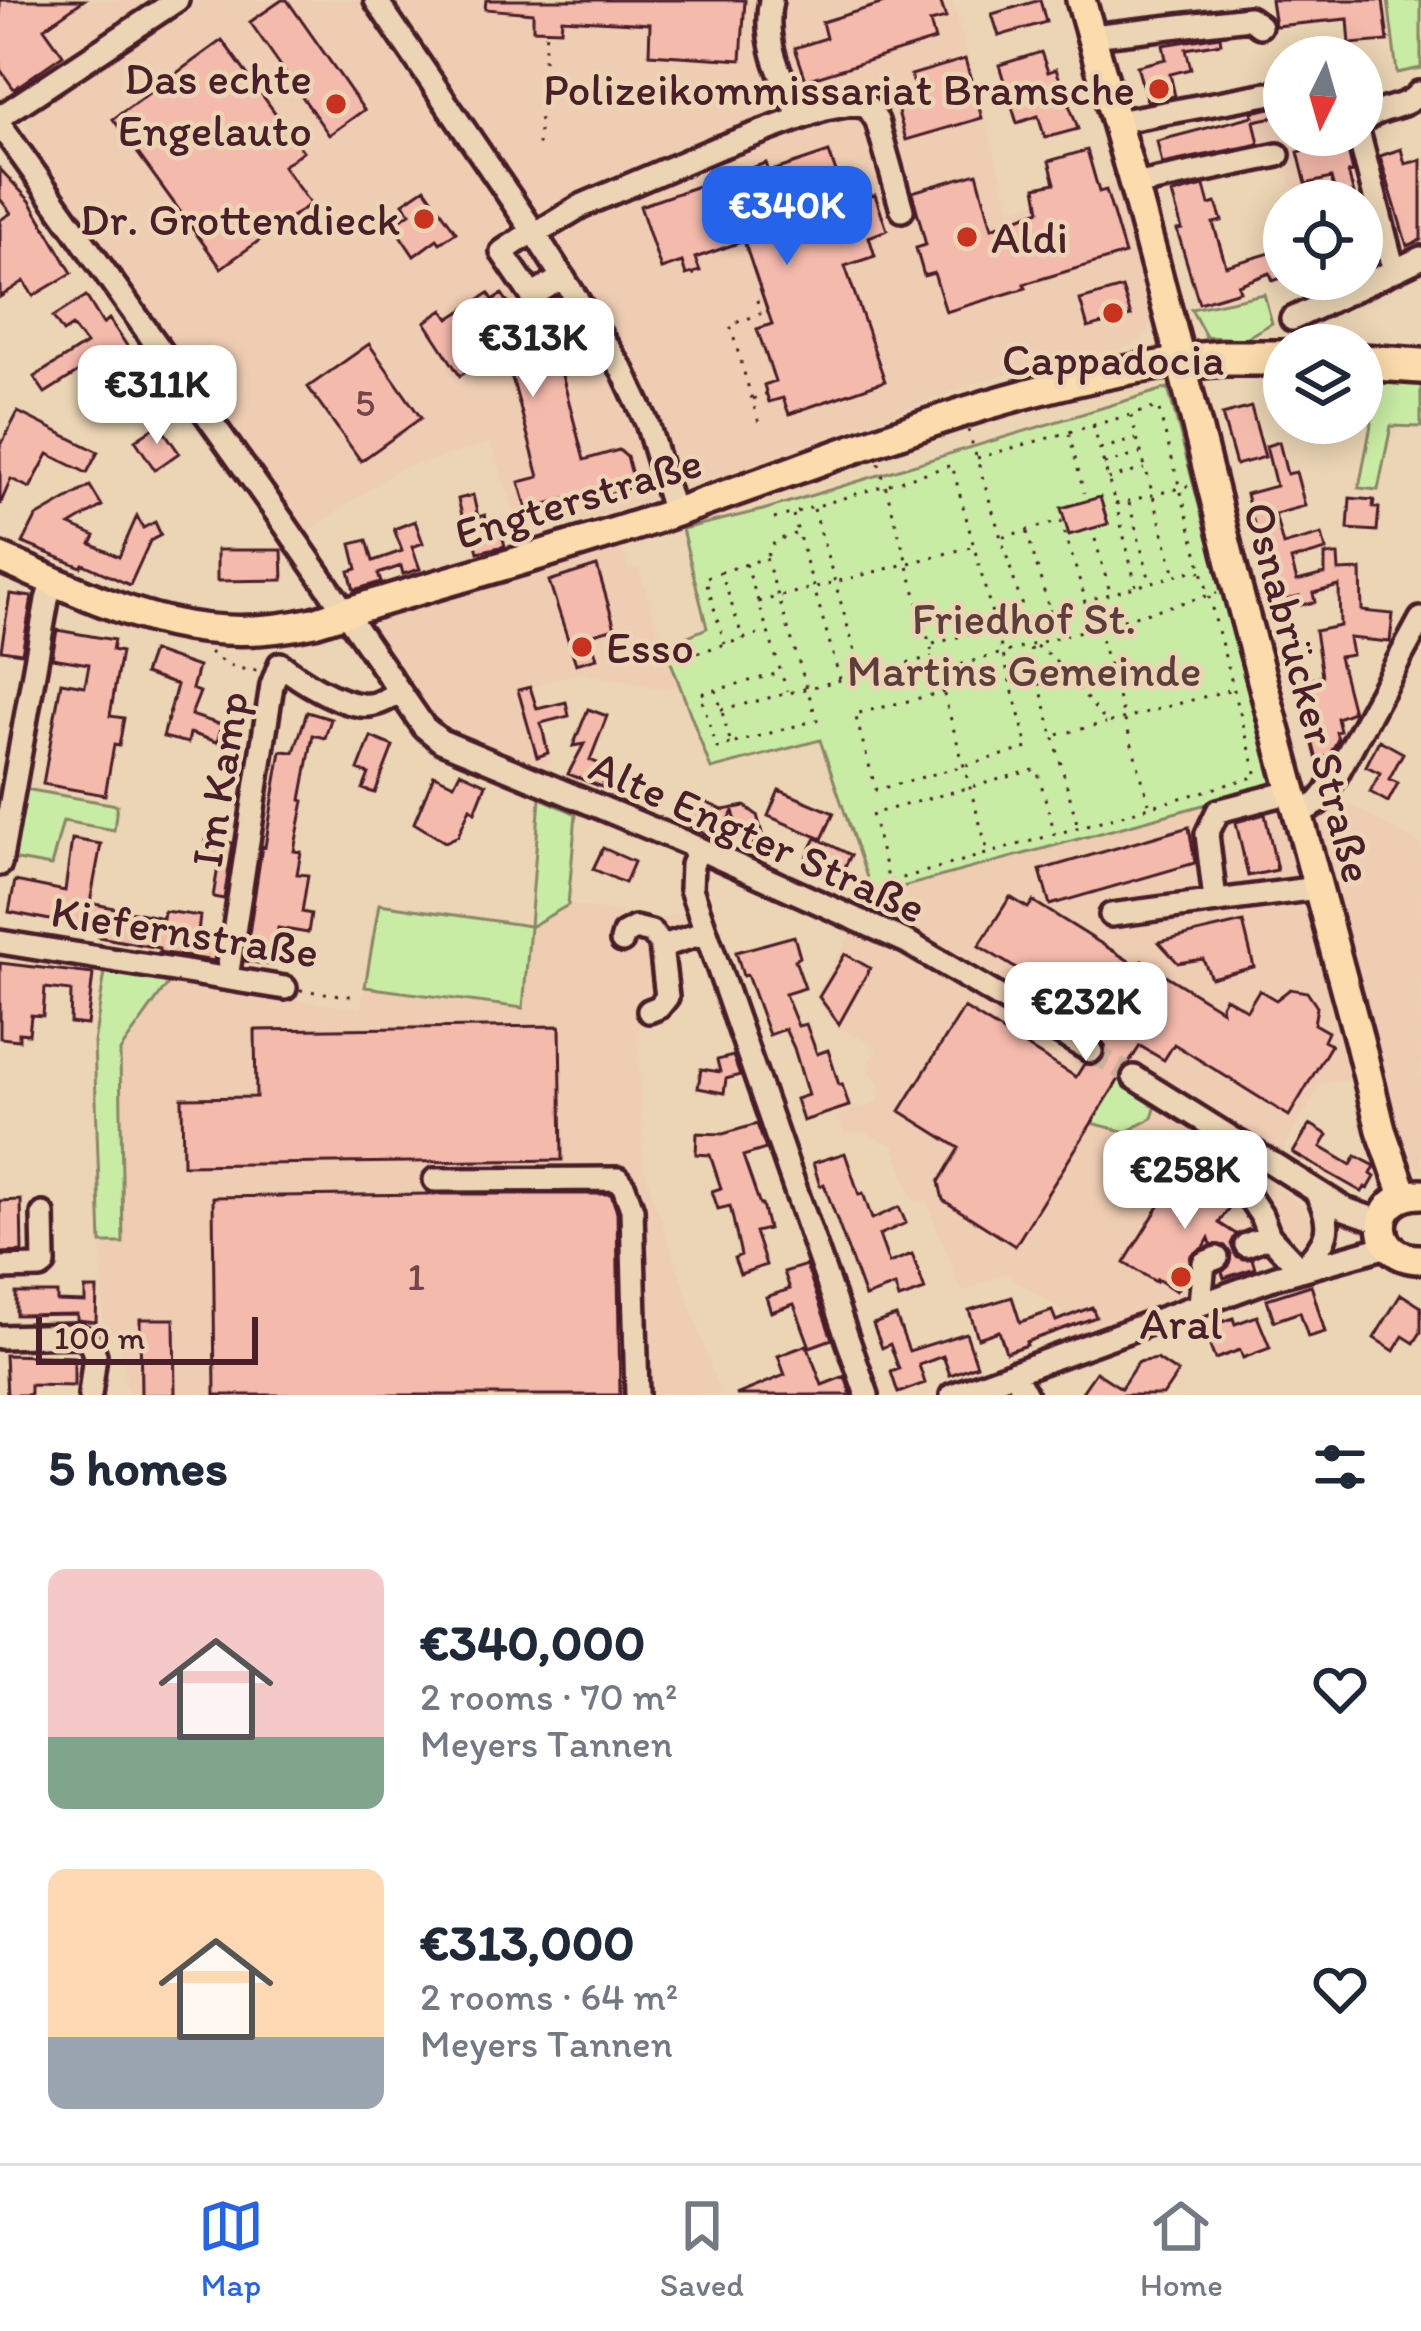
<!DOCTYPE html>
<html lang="en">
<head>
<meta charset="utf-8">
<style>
  :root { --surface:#fff; --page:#f2f2f3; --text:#1f2937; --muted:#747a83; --line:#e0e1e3; --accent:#2563eb }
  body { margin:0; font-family:Itim,sans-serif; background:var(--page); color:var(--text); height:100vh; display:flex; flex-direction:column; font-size:45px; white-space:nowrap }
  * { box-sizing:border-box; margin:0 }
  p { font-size:39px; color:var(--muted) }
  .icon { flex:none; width:66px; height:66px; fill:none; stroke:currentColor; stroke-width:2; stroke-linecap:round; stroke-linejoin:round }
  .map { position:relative; height:1395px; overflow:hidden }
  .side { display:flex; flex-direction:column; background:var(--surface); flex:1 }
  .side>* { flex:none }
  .needle { width:78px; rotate:185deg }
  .fabs { position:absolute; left:1263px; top:36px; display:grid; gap:24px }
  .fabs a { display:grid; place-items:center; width:120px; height:120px; border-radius:50%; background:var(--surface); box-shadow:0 6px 30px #0003; font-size:60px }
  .scale { position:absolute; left:36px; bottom:30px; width:222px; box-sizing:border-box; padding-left:12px; border:6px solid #4a1f2b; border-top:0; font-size:33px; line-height:42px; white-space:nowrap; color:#4a1f2b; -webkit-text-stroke:9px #ebd5b4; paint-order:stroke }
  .price { position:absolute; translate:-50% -102px; padding:0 27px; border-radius:24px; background:#fff; color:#222; font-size:39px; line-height:78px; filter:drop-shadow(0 3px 6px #0008) }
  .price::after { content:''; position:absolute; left:50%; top:72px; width:36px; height:27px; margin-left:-18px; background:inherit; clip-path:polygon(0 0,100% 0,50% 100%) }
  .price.current { background:var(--accent); color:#fff }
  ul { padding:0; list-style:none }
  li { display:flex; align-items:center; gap:36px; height:300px; padding:0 48px }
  li span { display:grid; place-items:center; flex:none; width:336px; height:240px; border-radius:18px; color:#555 }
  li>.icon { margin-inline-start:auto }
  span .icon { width:144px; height:144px; fill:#fffc; stroke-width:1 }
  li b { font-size:51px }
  h2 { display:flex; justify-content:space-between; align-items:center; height:144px; padding:0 48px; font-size:51px }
  .menu { display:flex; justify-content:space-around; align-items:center; height:168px; border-top:3px solid var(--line); background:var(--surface); font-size:33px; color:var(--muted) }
  .menu a { display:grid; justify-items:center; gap:6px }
  .menu .current { color:var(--accent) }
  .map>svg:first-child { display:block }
  .built { fill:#eecdb2 }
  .green { fill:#c9eca5; stroke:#8a8668; stroke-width:3 }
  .building { fill:#f4baac; stroke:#4a1f2b; stroke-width:3 }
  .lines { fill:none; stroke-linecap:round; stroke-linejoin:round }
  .minor-tunnel { stroke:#cbb199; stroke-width:21; stroke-dasharray:21 10; stroke-linecap:butt }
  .minor-casing { stroke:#4a1f2b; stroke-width:30 }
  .major-casing { stroke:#4a1f2b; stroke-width:36 }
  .highway-casing { stroke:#4a1f2b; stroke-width:42 }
  .path { stroke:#4a1f2b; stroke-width:3; stroke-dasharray:3 9; stroke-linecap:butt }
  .minor { stroke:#ebd5b4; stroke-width:21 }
  .major { stroke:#fcdcac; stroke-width:27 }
  .highway { stroke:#fcdcac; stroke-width:33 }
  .poi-dot { fill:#c8321e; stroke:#ebd5b4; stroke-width:4.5 }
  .labels { text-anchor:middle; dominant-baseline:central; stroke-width:9; stroke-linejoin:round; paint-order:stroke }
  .number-label { font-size:39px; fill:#74464b }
  .poi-label { font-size:45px; fill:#4a1f2b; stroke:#ebd5b4; text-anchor:end }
  .street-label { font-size:45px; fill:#4a1f2b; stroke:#ebd5b4 }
  .park-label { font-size:45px; fill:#5d3e3d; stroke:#ebd5b4 }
</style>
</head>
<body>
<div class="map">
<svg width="1421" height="1395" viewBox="0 0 1421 1395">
  <rect width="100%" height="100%" fill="#ebd5b4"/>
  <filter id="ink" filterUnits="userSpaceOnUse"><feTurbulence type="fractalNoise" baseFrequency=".00833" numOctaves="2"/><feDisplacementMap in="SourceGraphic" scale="24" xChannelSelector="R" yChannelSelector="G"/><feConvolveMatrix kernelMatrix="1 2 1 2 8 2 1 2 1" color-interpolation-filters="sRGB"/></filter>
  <g filter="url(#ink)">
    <path class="built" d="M0,0H140L146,9L10,102L0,100Z
      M200,0H952L1010,209L1115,182L1152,319L1147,334L1133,345L983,380L713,479L524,539L491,443L398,469L304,534L28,148L25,134L31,112Z
      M1284,100V135H1350L1362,178L1295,196L1285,161L1264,165L1251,107Z
      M621,547L629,570L639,568L654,619L680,685L663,689L579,672L535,685L532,693L551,756L545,771L444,730L413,690L403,668L383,648L375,634L376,622L502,579Z
      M1289,782L1327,792L1421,845V1169L1414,1161L1400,1136L1385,1076L1322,1083L1265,1180L1298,1202L1308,1215L1311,1225L1309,1237L1291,1252L1071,1337L1061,1309L1004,1273L962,1292L926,1199L914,1202L894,1146L861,1131L844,1134L839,1115L874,1103L882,1093L868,1066L877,1046L838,1028L814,997L873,895Z
      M540,798L576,813L568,904L659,920L687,910L699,941L669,954L677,1004L666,1025L638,1026L643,1166L720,1395H129L117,1334H104L101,1243L123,1242L120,1051L169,982L361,1009L365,987L523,1008Z"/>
    <path class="green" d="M1388,0H1421V68L1397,73Z
      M1264,294L1272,323L1244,339L1206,337L1191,309Z
      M1362,379L1421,384V427L1391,426L1378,490L1359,488L1374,409L1362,406Z
      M1168,388L1273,786L873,895L820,740L711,769L665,646L707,628L682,529L763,510Z
      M25,789L117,805L114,830L63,821L51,866L12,859Z
      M540,798L576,814L568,905L530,927L523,1008L365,987L379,904L530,926Z
      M105,972L169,982L120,1051L123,1243H101L94,1043Z
      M1124,1071L1160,1093L1152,1118L1126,1132L1092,1123Z"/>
    <path class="building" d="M0,0H84L44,28L63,55L14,89L0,69Z
      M282,0H287L364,110L329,135L250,22Z
      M486,0H745L741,60L649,54L650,24L562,19L561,30L533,29V13L485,9Z
      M894,0H940L946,18L930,22L935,40L806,80L795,48L826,38L822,22Z
      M1040,0L1046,22L999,36L992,14Z
      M1271,0H1383L1388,41L1350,44L1348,19L1275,26Z
      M1220,36L1221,43L1186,49L1191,69L1170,74L1175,96L1147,101L1137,66L1166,59L1163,45Z
      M222,40L303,151L283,166L310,204L221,268L113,119Z
      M1041,52L1048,72L1056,69L1078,129L1045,138L1038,116L1017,123L999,65Z
      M965,59L982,118L906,140L895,101L917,95L911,75Z
      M1284,100V115L1254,121L1259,144L1162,164L1157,141L1253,116L1252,112L1271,108Z
      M1315,135H1344L1353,172L1348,173L1356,201H1337L1331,178L1306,184L1298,152L1318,147Z
      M1401,149L1405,164L1421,160V240L1407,246L1380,156Z
      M1087,150L1099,192L1106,190L1125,254L1024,284L1026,288L946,312L934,273L924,276L916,248L926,245L912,192L977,173L992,228L1040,210L1036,187L1055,183L1049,161Z
      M829,152L847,204L875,195L887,230L869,237L875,256L845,266L885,381L789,414L783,398L769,402L764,385L775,381L757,329L772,324L744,241L695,258L700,271L686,275L682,262L661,269L640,206L766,163L769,172Z
      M0,169L30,201L72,273L33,296L24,281L0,297V220L11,213L0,199Z
      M1204,186L1209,205L1216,203L1222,221L1213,223L1226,266L1284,249V277L1273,281L1270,273L1238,285L1240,291L1199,303L1177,230L1182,229L1172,194Z
      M425,188L456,232L440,243L437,239L414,256L393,225L410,213L403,203Z
      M1122,288L1131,316L1088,328L1080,300Z
      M489,293L493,300L502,294L523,324L514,330L528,350L553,332L576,365L562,375L584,460L619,450L627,457L633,478L628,488L602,496L593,491L527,509L519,482L539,477L513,381L501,349L460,376L425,322L443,310L449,319Z
      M86,296L103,324L109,319L150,380L154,377L167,395L149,408L144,400L128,411L115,393L100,402L80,371L45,393L34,377L86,344L72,326L63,332L53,317Z
      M369,344L421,418L361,461L308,387Z
      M1251,407L1265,457L1236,465L1222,415Z
      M18,412L98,452L87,473L48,454L30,488L11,479L0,505V447Z
      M159,424L179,453L155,470L135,440Z
      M1279,442L1287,474L1296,472L1305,506L1275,514L1283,545L1322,534L1326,550L1291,560L1297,581L1325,574V555H1338L1339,571L1361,570L1362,611L1393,614L1390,642L1349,638L1352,655L1339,657L1353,712L1337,718L1340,731L1336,732L1338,739L1329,756L1317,760L1297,682L1322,676L1315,631L1340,626L1339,586L1313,593L1315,602L1301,605L1299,596L1275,603L1246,494L1276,486L1266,446Z
      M90,486L102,506L70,525L95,536L91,544L119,557L137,516L143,528L155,522L161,535L150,541L130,585L83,564L81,567L23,543L36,517Z
      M473,495L478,517L485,515L488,526L499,523L505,546L478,552L470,521L464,523L458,499Z
      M1100,497L1108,524L1069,535L1061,508Z
      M1350,498L1374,500L1373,507L1379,508L1377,531L1348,529Z
      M415,521L423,543L412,547L420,569L403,574L401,566L378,574L381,582L354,590L349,571L357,569L351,544L367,540L373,561L402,551L394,529Z
      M217,550H282L283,580L217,581Z
      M597,566L615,628L590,635L597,658L576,664L549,581Z
      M10,594L32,597L22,653L1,650Z
      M57,630L114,640L112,650L121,652L110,716L124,718L119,746L114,745L105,795L43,784L61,682L85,686L89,664L52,658Z
      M152,651L198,667L192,689L200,692L191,715L222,725L217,742L190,733L188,743L163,737L177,685L144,674Z
      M530,687L537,709L566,702L569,716L541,723L548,753L537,757L518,690Z
      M588,709L607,716L590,760L609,768L602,787L568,774L584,744L573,746Z
      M307,712L331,719L325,738L313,735L301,800L304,801L294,851L301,852L297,874L308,875L302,912L311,914L308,933L278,928L272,965L245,961L262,846L265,847L281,751L294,752Z
      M371,737L393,746L375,793L363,789L369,774L358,770Z
      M1379,740L1403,753L1389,779L1398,783L1388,802L1370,792L1380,773L1366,766Z
      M460,772L486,784L475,812L470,808L458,836L445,842L414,823L434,775L454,784Z
      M779,790L834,813L822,839L768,816Z
      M696,798L723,810L745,806L757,815L764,841L743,847L733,811L720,840L684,824Z
      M1265,814L1277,870L1248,876L1236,822Z
      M1189,827L1195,863L1050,905L1040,870Z
      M816,838L851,855L841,875L806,858Z
      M72,839L101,844L90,903L163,918L164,911L200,916L198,932L218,935L214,961L159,952V948L99,937L101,930L9,912L15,881L65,891Z
      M206,840L233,843L224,899L213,897L219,861L204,859Z
      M603,848L634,862L625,883L593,869Z
      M1010,897L1028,908L1033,901L1139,967L1142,961L1222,1010L1221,1005L1225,997L1247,1010L1259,990L1276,1000L1290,989L1307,992L1317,1007L1314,1024L1328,1032L1324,1041L1331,1045L1289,1116L1174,1044L1164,1060L1140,1046L1129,1063L1121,1070L1119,1079L1015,1246L943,1200L939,1182L959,1148L900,1111L964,1008L1076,1077L1084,1064L1097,1065L1106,1052L1105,1045L1099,1038L1107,1024L979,946Z
      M1243,922L1254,967L1211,978L1203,959L1178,963L1159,942Z
      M794,936L800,957L795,960L805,988L785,994L798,1026L806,1024L817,1054L828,1050L839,1085L842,1084L849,1106L803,1121L796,1099L808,1095L794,1048L785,1029L769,1035L747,975L743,976L736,952Z
      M845,954L870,968L839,1024L819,997Z
      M0,963L93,974L87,1025L70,1023L71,991L45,988L43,1016L31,1015L29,1034L19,1033V1040L0,1038Z
      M560,1026L562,1160L183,1165L182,1098L256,1097L255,1030Z
      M733,1056L740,1075L726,1079L724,1093L698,1088L701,1069L720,1072L717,1060Z
      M757,1124L766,1149L743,1156L760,1205H762L768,1229L755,1232L766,1265L740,1274L734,1258L741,1255L730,1206L718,1209L712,1191L721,1188L710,1155L696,1154L697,1133L723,1134Z
      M1310,1124L1328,1135L1321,1147L1351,1165L1356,1156L1375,1166L1371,1174L1375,1177L1368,1189L1365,1187L1362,1192L1293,1153Z
      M845,1153L859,1195L863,1193L872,1219L899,1207L906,1223L879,1235L889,1263L912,1254L925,1290L899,1299L895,1286L865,1297L824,1184L820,1186L813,1163Z
      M1184,1166L1216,1186L1233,1201L1219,1223L1236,1234L1231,1244L1236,1256L1243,1259H1252L1255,1268L1224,1278L1222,1272L1229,1266L1231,1254L1225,1246L1211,1244L1209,1238L1204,1247L1191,1255L1188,1272L1176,1291L1157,1279L1156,1282L1124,1263Z
      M429,1194H611L617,1212L620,1395H215L213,1197Z
      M21,1200L22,1252L0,1253V1201Z
      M806,1265L832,1339L810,1347L794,1304L771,1312L766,1297L790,1289L784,1272Z
      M1311,1285L1325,1332L1308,1337L1300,1312L1274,1321L1267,1299Z
      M85,1289H97L96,1322L77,1320V1314L16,1315V1293H57V1301L85,1302Z
      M1401,1294L1421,1307V1332L1414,1343L1403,1336L1394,1351L1374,1338Z
      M1012,1297L1020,1322L1052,1311L1056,1321L1092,1307L1096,1317L1026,1342L1027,1345L1006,1352L999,1331L978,1338L969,1310Z
      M896,1316L909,1351L966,1333L977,1365L950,1375L943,1356L919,1365L925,1383L898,1393L891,1372L899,1369L890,1344L882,1348L873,1324Z
      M1257,1316L1270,1348L1243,1358L1240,1350L1215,1359L1203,1329L1233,1318L1235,1324Z
      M140,1319H174L175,1395H141Z
      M807,1345L822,1385L845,1376L851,1395H736L785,1375L778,1356Z
      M5,1355L74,1357V1386L30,1385V1395H7Z
      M1157,1359L1178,1373L1163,1395H1080L1096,1372L1121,1388L1138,1362Z"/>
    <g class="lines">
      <path class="minor-tunnel" d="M1091,1051L1134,1077"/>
      <defs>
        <path id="minor" d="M376,0L533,231L623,371L647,423L674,513
          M771,0C762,43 782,79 800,117
          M1092,36L1249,18L1260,26
          M0,117L177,0
          M1116,122L1267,94
          M1362,123C1378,105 1404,111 1419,93
          M0,125L283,522L424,727L441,741L686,843L907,942L1091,1051
          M1359,135L1394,271
          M1134,185L1278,155
          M533,231L502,252L532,296L563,277
          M535,234L581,206L715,149L825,109L852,104L868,107L877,121L902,210
          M1292,319L1421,258
          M1297,814L1318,803L1327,792L1421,619
          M698,849L692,865L691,889L867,1395
          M0,864L47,600L53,580
          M1215,900L1207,834L1218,811L1291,792
          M1111,915L1317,888
          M622,941L624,934L635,928L651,932L663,946L706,932
          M0,942L285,988
          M227,978L272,685L280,664C300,680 335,702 361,705C375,707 387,699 399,693
          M649,1011L659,1007L667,997L661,946
          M1134,1077L1345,1209L1382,1222
          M1223,1134L1210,1154L1209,1160L1245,1191L1261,1215L1269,1236
          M435,1180L618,1179L624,1187L632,1209L637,1395
          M1246,1245L1269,1236L1301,1270
          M0,1268L40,1267L44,1264L43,1214
          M1301,1269C1327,1242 1336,1227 1316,1192
          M1200,1303L1204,1263L1217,1258
          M0,1337L77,1335L90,1341L95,1355L90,1395
          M1014,1372L1026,1395
          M952,1395L1276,1277L1388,1246"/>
        <path id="major" d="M1081,0L1134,185L1181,362L1237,587L1359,1040L1381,1130L1404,1195
          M0,558C111,605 189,650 314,622C436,583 561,552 682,510C846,454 1009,384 1181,362
          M1421,1194C1369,1194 1370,1260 1421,1259"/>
        <path id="highway" d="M1181,362L1223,358H1284
          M1362,362L1421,366"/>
      </defs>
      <use href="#minor" class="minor-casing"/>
      <use href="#major" class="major-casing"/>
      <use href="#highway" class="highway-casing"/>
      <path class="path" d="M538,145L546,30
        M693,273L695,280
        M757,300L760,314L730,325L759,423
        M753,399L766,394
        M1131,416L1175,575
        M1093,425L1115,503
        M968,430L1025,616
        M1069,434L1084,493
        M1100,449L1136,439
        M977,458L1158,407L1257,776L889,882L872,814L1037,769L1055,834
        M879,463L988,852
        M1104,464L1140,454
        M1108,479L1144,469
        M1129,503L1150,581
        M814,509L861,673
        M793,515L840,679
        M774,519L952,465L1028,748L876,790L855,714L944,692
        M1027,532L1049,609
        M1003,537L1061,521L1085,598
        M1095,539L1110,592
        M767,556L775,541L795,534
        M746,564L787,691
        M721,572L705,578L725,644
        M1136,586L1116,504L1192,485
        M758,602L971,547
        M1098,628L1149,803
        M933,644L1195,570L1201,572
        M1036,646L1053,658L1107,723L1233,689
        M1030,648L1053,736L1106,723
        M210,652C221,664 245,673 261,669
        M686,656L766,632
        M938,671L1217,593
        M716,690L731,744L817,720L766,558L721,572L743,639
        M721,710L932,657
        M1054,738L1078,827
        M730,744L717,748L700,694L780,673
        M300,990L358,997"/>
      <use href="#minor" class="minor"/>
      <use href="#major" class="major"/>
      <use href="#highway" class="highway"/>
    </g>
  </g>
  <g class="poi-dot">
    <circle cx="1159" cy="89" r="12"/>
    <circle cx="336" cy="104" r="12"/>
    <circle cx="424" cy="219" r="12"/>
    <circle cx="967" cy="237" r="12"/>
    <circle cx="1113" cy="313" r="12"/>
    <circle cx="582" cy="647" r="12"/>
    <circle cx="1181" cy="1277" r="12"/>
  </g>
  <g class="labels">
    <g class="number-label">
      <text x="365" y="402">5</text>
      <text x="416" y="1276">1</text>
    </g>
    <g class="poi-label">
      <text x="312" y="78">Das echte<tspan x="312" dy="52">Engelauto</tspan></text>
      <text x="1135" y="89">Polizeikommissariat Bramsche</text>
      <text x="400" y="219">Dr. Grottendieck</text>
      <text x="991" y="237" text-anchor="start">Aldi</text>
      <text x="1113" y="359" text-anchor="middle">Cappadocia</text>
      <text x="606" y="647" text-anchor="start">Esso</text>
      <text x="1181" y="1323" text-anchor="middle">Aral</text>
    </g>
    <g class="street-label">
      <text transform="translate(578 497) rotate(-17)">Engterstraße</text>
      <text transform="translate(1309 692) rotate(75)">Osnabrücker Straße</text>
      <text transform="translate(219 779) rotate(-81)">Im Kamp</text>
      <text transform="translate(758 836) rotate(24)">Alte Engter Straße</text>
      <text transform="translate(185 931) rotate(9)">Kiefernstraße</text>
    </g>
    <g class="park-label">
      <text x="1024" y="618">Friedhof St.<tspan x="1024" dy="52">Martins Gemeinde</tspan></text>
    </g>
  </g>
</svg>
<div class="fabs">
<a><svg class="needle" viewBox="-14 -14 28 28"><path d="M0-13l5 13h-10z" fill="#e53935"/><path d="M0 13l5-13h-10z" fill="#747a83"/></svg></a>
<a><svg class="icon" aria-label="locate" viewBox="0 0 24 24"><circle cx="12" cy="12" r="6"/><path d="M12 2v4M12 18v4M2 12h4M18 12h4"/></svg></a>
<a><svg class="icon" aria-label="layers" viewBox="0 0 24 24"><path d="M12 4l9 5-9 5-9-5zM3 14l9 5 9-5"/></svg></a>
</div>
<div class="scale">100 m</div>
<b class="price current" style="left:787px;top:268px">€340K</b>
<b class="price" style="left:533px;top:400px">€313K</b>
<b class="price" style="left:157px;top:447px">€311K</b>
<b class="price" style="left:1086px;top:1064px">€232K</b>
<b class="price" style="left:1185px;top:1232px">€258K</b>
</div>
<section class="side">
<h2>5 homes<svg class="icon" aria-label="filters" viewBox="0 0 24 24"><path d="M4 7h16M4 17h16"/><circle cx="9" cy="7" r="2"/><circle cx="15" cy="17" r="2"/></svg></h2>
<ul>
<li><span style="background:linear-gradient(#f6c9c9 70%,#7fa58c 0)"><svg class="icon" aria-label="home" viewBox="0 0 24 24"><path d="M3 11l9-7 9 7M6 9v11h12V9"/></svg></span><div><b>€340,000</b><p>2 rooms · 70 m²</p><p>Meyers Tannen</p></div><svg class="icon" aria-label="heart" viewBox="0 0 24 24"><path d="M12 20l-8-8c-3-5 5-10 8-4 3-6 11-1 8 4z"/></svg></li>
<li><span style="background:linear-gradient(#ffd9b3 70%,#9aa5b1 0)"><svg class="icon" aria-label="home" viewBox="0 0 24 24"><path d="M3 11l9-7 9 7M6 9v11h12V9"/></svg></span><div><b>€313,000</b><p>2 rooms · 64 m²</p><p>Meyers Tannen</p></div><svg class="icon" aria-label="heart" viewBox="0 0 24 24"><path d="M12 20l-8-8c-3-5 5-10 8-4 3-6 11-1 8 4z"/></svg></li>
</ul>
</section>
<nav class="menu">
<a class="current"><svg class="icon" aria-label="map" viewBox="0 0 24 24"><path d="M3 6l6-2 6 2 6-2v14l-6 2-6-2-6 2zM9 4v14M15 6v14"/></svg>Map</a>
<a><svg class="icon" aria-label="saved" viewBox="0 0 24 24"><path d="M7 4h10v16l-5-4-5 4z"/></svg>Saved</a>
<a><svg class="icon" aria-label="home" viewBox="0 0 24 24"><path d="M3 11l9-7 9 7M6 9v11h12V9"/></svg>Home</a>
</nav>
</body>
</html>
